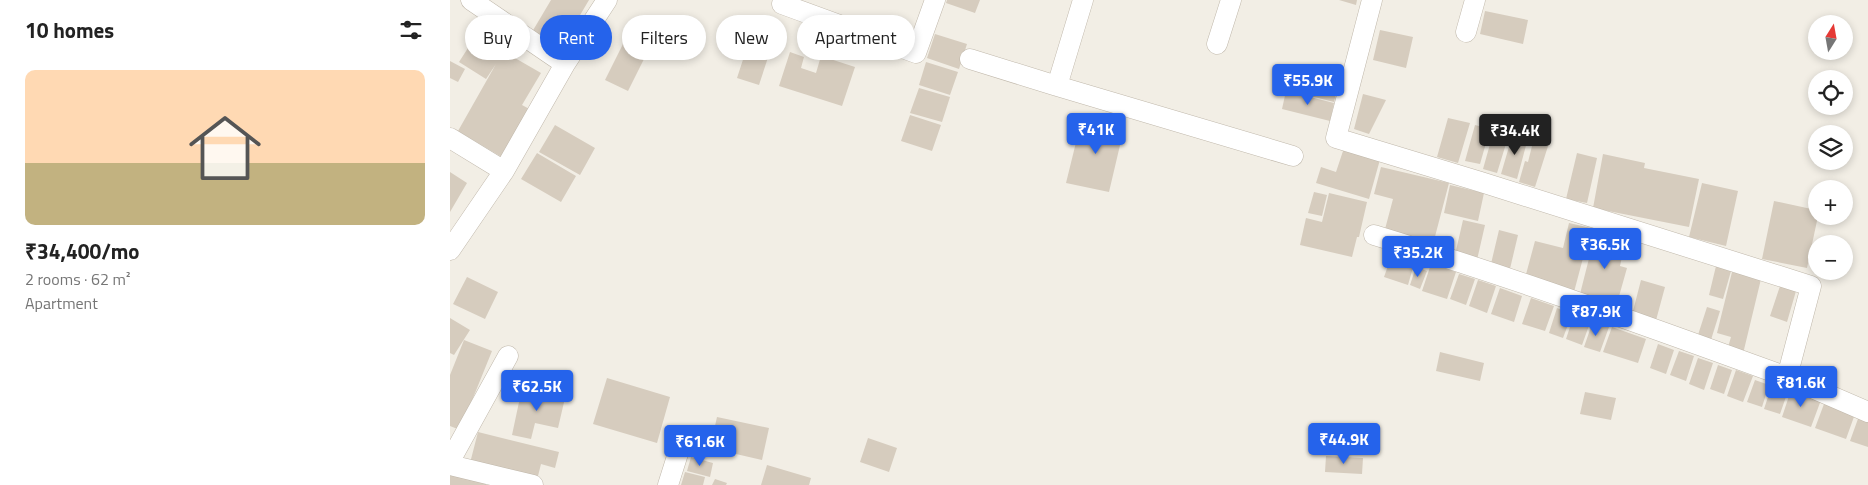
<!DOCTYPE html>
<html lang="en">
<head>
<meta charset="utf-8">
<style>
  :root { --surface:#fff; --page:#f6f6f6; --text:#222; --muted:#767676; --accent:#2563eb }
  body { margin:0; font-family:"Titillium Web",sans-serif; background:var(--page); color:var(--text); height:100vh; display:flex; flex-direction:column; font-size:19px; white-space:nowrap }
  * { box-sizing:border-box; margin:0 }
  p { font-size:16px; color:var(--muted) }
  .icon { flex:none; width:28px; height:28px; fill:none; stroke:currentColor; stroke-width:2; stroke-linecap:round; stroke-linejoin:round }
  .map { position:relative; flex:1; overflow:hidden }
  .sheet { display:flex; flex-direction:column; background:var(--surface); width:450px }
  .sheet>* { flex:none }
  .top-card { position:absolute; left:15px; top:15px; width:475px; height:45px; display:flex; gap:10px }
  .needle { width:32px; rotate:11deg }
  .buttons { position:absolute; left:1358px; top:15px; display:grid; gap:10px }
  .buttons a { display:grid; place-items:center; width:45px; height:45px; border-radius:50%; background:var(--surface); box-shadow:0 2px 8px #0003; font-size:25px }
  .price { position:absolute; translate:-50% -42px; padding:0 11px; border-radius:5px; background:var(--accent); color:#fff; font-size:16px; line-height:32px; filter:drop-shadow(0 1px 2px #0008) }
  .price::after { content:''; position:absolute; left:50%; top:30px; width:15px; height:11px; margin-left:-8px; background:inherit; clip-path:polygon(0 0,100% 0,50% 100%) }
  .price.active { background:#222; color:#fff }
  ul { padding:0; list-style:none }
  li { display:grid; align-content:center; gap:10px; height:265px; padding:0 25px }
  li span { display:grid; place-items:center; height:155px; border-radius:10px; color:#555 }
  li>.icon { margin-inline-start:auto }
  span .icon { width:90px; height:90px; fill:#fffc; stroke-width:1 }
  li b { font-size:21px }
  h2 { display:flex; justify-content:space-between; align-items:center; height:60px; padding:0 25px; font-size:21px }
  .tag { padding:0 18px; border-radius:22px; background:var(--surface); box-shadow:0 2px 8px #0003; font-size:18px; line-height:45px }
  .tag.active { background:var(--accent); color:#fff }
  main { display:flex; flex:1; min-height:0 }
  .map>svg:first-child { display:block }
  .building { fill:#d6ccbe }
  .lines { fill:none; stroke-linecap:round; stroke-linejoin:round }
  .minor-casing { stroke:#c0b8ab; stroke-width:21 }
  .minor { stroke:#fff; stroke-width:20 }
</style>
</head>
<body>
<main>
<section class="sheet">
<h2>10 homes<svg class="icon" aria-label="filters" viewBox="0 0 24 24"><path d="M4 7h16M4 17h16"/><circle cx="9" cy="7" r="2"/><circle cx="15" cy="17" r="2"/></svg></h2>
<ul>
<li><span style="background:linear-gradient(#ffd9b3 60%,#c2b280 0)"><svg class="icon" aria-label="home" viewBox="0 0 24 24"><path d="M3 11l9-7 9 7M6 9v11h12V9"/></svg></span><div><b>₹34,400/mo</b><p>2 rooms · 62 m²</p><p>Apartment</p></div></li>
</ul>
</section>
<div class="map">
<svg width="1418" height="485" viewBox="0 0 1418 485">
  <rect width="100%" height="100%" fill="#f2eee5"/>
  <path class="building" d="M101,0H139L110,49L82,32Z
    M497,0H530L525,13L496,3Z
    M889,0H907L906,5Z
    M1035,11L1078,20L1073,44L1030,34Z
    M36,20L63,36L53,51L91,73L72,105L83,111L55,159L8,131L46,64L36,79L9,62Z
    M303,29L325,36L309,85L287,78Z
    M930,30L963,37L956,68L923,60Z
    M179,32L202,43L178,91L155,80Z
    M485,34L517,44L509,69L477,58Z
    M340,52L354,57L351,68L366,73L371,56L405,67L392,106L329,86Z
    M0,61L15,69L8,82L0,78Z
    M476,62L508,72L500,95L469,85Z
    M841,74L888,86L884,102L837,90Z
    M469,88L500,97L492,122L460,113Z
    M836,91L884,103L880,121L832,109Z
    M913,94L936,100L919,134L904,129Z
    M460,115L491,125L482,151L451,141Z
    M998,118L1020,123L1008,163L987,157Z
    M654,120L675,124L659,192L616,183L631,122L652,127Z
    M105,125L145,148L130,175L89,152Z
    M1025,125L1040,129L1030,164L1015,161Z
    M1044,130L1059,134L1047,173L1033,169Z
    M1063,133L1078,138L1067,179L1051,174Z
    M1084,138L1099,143L1085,187L1069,182L1075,161L1078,162Z
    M895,145L931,156L919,199L866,183L871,167L886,172Z
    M87,153L126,176L111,202L71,179Z
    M1127,153L1147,158L1137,203L1116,199Z
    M1153,154L1195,163L1194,168L1249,179L1239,227L1143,208Z
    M931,167L999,183L982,248L934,233L943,199L924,194Z
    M0,172L17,183L0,212Z
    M1252,183L1288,191L1276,246L1239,237Z
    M1000,185L1034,193L1028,221L994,213Z
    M864,192L877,195L872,216L858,213Z
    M879,193L917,202L909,237H907L902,257L850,245L856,218L872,222Z
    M1324,201L1366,210V216H1368L1357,268L1312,259Z
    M1013,220L1035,225L1027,260L1005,255Z
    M1119,223L1141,228L1124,292L1075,278L1085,241L1113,248Z
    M1049,230L1068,235L1059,273L1040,268Z
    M1146,231L1176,239L1170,266L1177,268L1166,307L1130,294Z
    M944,249L966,257L958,285L934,277Z
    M981,264L1006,272L997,299L972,291Z
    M1266,266L1281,271L1273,299L1259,295Z
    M966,267L977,271L970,289L960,285Z
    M1282,272L1311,279L1292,358L1276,354L1281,337L1267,333Z
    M1009,274L1025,279L1016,305L1000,299Z
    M17,277L48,292L35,319L3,304Z
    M1028,280L1046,286L1037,313L1019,306Z
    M1191,280L1215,287L1205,324L1182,315Z
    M1330,286L1346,291L1337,322L1320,316Z
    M1050,288L1072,296L1064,322L1041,314Z
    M1081,298L1104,306L1095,331L1072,324Z
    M1257,307L1270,311L1260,343L1247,338Z
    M1107,308L1122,314L1113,338L1099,333Z
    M1124,315L1141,320L1132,345L1116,339Z
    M0,318L20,330L4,355L0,353Z
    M1143,321L1159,327L1150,352L1134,347Z
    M1162,327L1196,339L1188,363L1153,352Z
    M14,340L42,351L10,430L0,426V375Z
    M1208,344L1224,350L1216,374L1200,368Z
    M1229,351L1244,356L1236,381L1220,375Z
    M990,352L1034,363L1030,381L986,371Z
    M1248,358L1263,363L1254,390L1239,384Z
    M1268,365L1282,370L1274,394L1260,389Z
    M1286,370L1303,376L1293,402L1277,396Z
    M157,378L220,397L207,443L143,424Z
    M1305,380L1319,385L1312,407L1297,402Z
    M1322,385L1338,391L1330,414L1314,409Z
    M72,388L115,398L108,428L85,423L81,439L62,435Z
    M1341,390L1371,400L1361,427L1332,417Z
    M1135,392L1166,398L1161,420L1130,414Z
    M1374,404L1405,414L1396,439L1365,428Z
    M1409,416L1418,419V447L1400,441Z
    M267,417L319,428L312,460L260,448Z
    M28,432L109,452L105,468L91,464L86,484L19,467Z
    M418,438L447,448L439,472L410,462Z
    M876,456L913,458L912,474L875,472Z
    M241,457L263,463L260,477L237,471Z
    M317,465L361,478L359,485H311Z
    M0,471L38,477L36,485H0Z
    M235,472L255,477L253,485H231Z
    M265,479L277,483L276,485H262Z"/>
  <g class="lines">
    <defs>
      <path id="minor" d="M21,0L115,64
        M333,0L332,4L466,53L485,0
        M633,0L607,86L843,156
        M922,0L886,138L1031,182L1361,286L1337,377C1200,327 1064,278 924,235
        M1016,32L1025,0
        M767,44L781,0
        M520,59L607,86
        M0,138L54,171
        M0,250L54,171L115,64L157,0
        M1337,377L1418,412
        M0,461L58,356
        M0,465L83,485
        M218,485L231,444"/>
    </defs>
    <use href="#minor" class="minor-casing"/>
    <use href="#minor" class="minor"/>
  </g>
</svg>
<div class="buttons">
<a><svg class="needle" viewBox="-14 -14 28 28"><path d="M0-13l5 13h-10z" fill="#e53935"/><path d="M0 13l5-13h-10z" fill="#767676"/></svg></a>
<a><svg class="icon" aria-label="locate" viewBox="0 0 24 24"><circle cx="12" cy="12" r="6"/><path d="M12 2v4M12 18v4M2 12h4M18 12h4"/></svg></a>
<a><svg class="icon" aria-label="layers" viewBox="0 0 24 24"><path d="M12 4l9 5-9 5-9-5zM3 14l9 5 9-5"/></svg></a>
<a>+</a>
<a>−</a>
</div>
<b class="price" style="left:858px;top:106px">₹55.9K</b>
<b class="price" style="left:646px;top:155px">₹41K</b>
<b class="price active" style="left:1065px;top:156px">₹34.4K</b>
<b class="price" style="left:1155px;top:270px">₹36.5K</b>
<b class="price" style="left:968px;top:278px">₹35.2K</b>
<b class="price" style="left:1146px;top:337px">₹87.9K</b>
<b class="price" style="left:1351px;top:408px">₹81.6K</b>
<b class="price" style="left:87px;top:412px">₹62.5K</b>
<b class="price" style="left:894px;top:465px">₹44.9K</b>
<b class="price" style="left:250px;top:467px">₹61.6K</b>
<div class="top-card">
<a class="tag">Buy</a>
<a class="tag active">Rent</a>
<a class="tag">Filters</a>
<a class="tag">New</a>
<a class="tag">Apartment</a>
</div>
</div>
</main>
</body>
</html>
